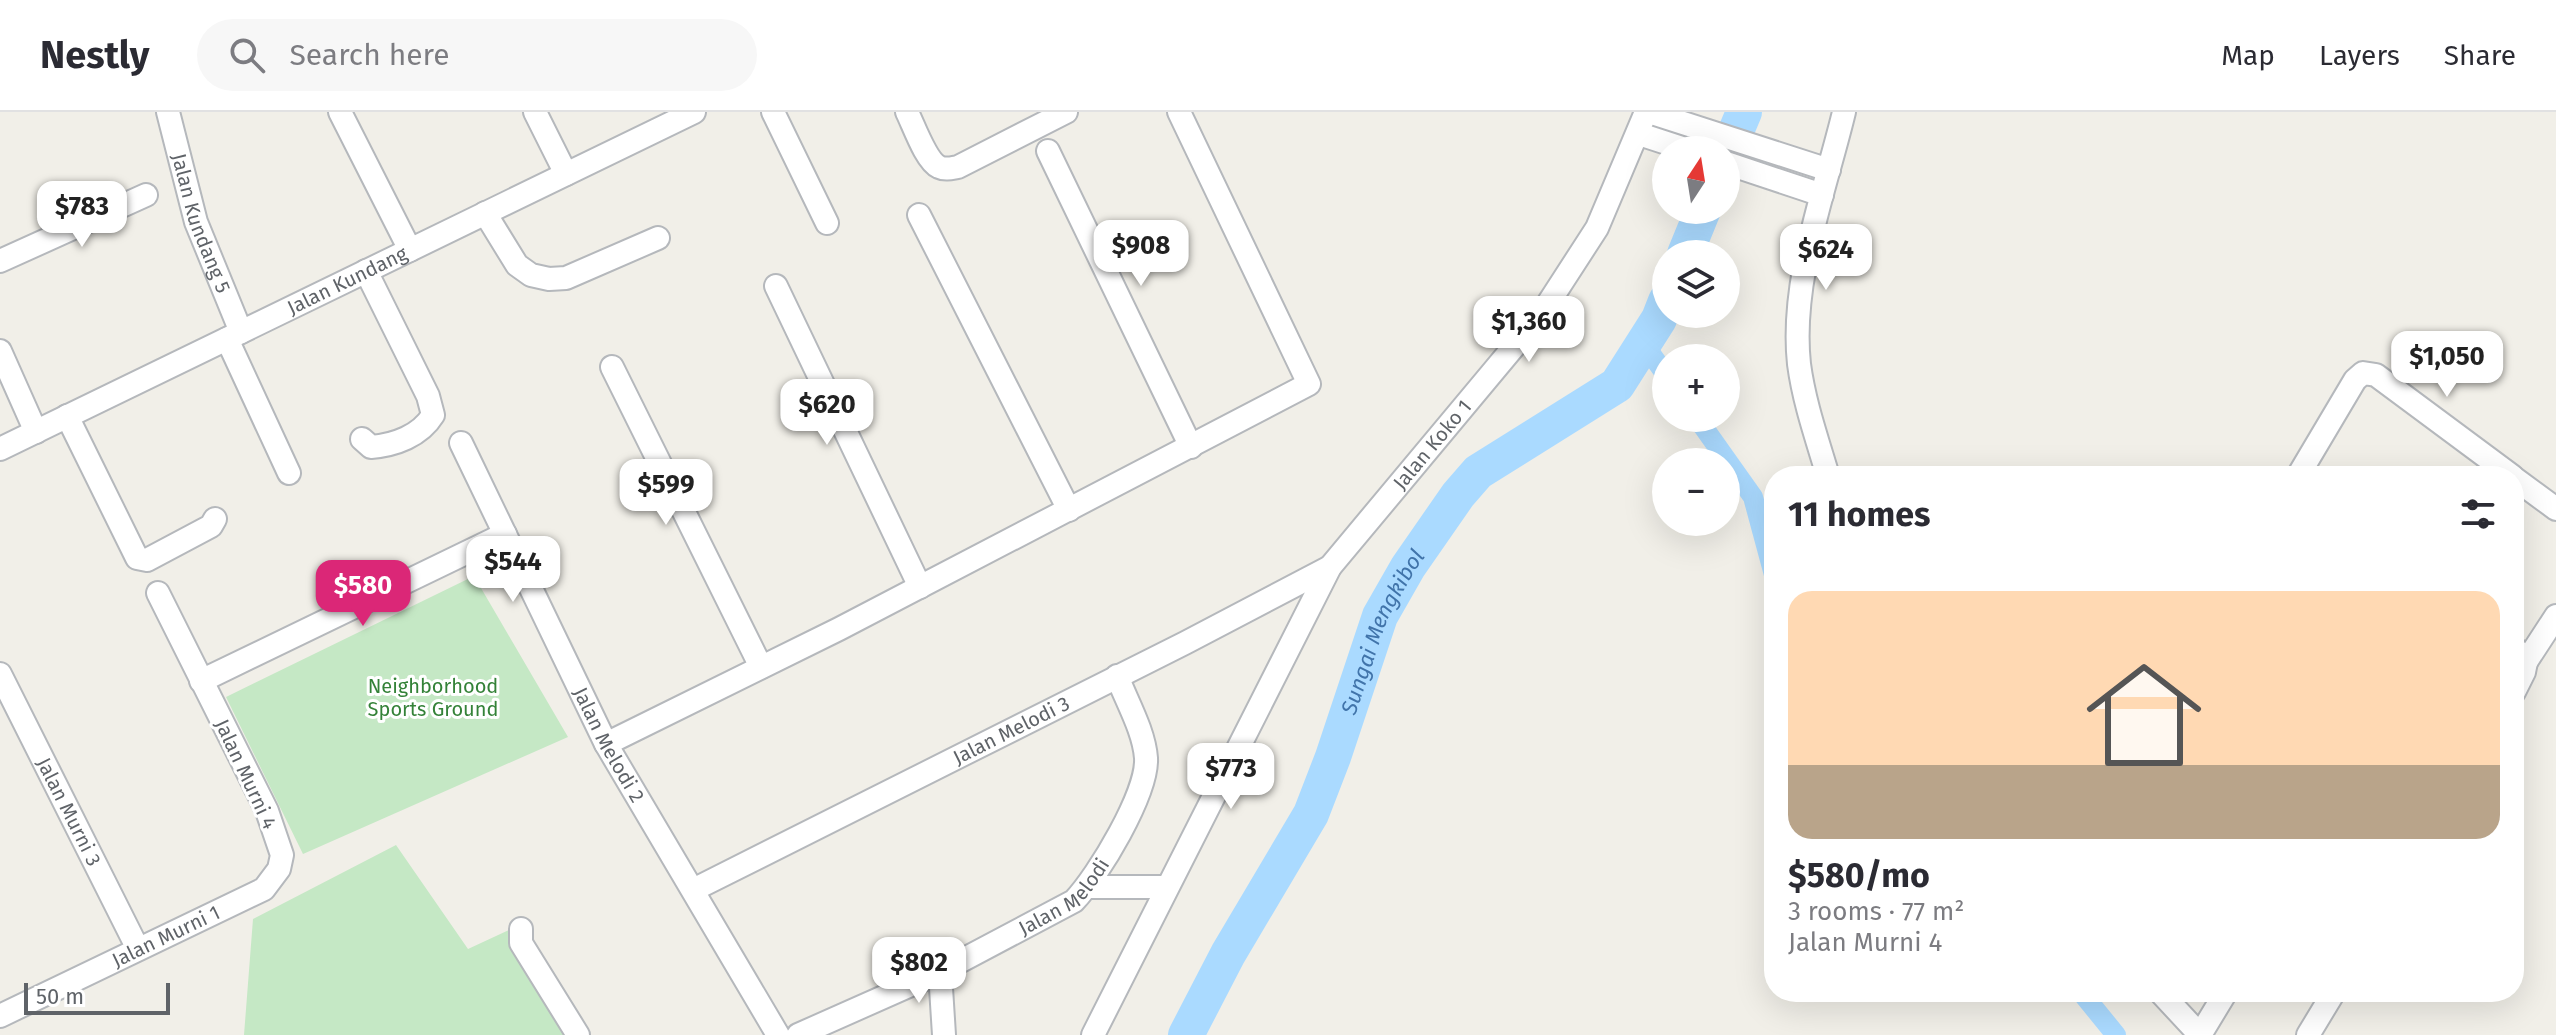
<!DOCTYPE html>
<html lang="en">
<head>
<meta charset="utf-8">
<style>
  :root { --surface:#fff; --page:#f7f7f7; --text:#2b2b33; --muted:#7c7c81; --line:#e1e1e2; --accent:#db2777 }
  body { margin:0; font-family:"Fira Sans",sans-serif; background:var(--page); color:var(--text); height:100vh; display:flex; flex-direction:column; font-size:30px; white-space:nowrap }
  * { box-sizing:border-box; margin:0 }
  p { font-size:26px; color:var(--muted) }
  .icon { flex:none; width:44px; height:44px; fill:none; stroke:currentColor; stroke-width:2; stroke-linecap:round; stroke-linejoin:round }
  .map { position:relative; flex:1; overflow:hidden }
  .details { position:absolute; left:1764px; top:354px; width:760px; height:536px; display:flex; flex-direction:column; background:var(--surface); border-radius:32px; box-shadow:0 8px 32px #0002 }
  .details>* { flex:none }
  .needle { width:52px; rotate:12deg }
  .buttons { position:absolute; left:1652px; top:24px; display:grid; gap:16px }
  .buttons a { display:grid; place-items:center; width:88px; height:88px; border-radius:50%; background:var(--surface); box-shadow:0 8px 32px #0002; font-size:40px }
  .scale { position:absolute; left:24px; bottom:20px; width:146px; box-sizing:border-box; padding-left:8px; border:4px solid #5f6368; border-top:0; font-size:22px; line-height:28px; white-space:nowrap; color:#5f6368; -webkit-text-stroke:6px #fff; paint-order:stroke }
  .price { position:absolute; translate:-50% -68px; padding:0 18px; border-radius:16px; background:#fff; color:#222; font-size:26px; line-height:52px; filter:drop-shadow(0 2px 4px #0008) }
  .price::after { content:''; position:absolute; left:50%; top:48px; width:24px; height:18px; margin-left:-12px; background:inherit; clip-path:polygon(0 0,100% 0,50% 100%) }
  .price.active { background:var(--accent); color:#fff }
  ul { padding:0; list-style:none }
  li { display:grid; align-content:center; gap:16px; height:424px; padding:0 24px }
  li span { display:grid; place-items:center; height:248px; border-radius:24px; color:#555 }
  li>.icon { margin-inline-start:auto }
  span .icon { width:144px; height:144px; fill:#fffc; stroke-width:1 }
  li b { font-size:34px }
  h2 { display:flex; justify-content:space-between; align-items:center; height:96px; padding:0 24px; font-size:34px }
  header { display:flex; align-items:center; gap:48px; box-sizing:border-box; height:112px; padding:0 40px; background:var(--surface); border-bottom:2px solid var(--line) }
  header strong { font-size:38px }
  nav { display:flex; gap:44px; margin-inline-start:auto; font-size:28px }
  .search { width:560px; height:72px; background:var(--page); display:flex; align-items:center; gap:20px; box-sizing:border-box; padding:0 28px; border-radius:44px; color:var(--muted); font-size:30px }
  .map>svg:first-child { display:block }
  .green { fill:#c5e8c5 }
  .lines { fill:none; stroke-linecap:round; stroke-linejoin:round }
  .canal { stroke:#aadaff; stroke-width:20 }
  .river { stroke:#aadaff; stroke-width:36 }
  .minor-casing { stroke:#b5b8bc; stroke-width:26 }
  .minor { stroke:#fff; stroke-width:22 }
  .labels { text-anchor:middle; dominant-baseline:central; stroke-width:6; stroke-linejoin:round; paint-order:stroke }
  .street-label { font-size:20px; fill:#5f6368; stroke:#fff }
  .park-label { font-size:20px; fill:#348238; stroke:#fff }
  .water-label { font-size:22px; font-style:italic; fill:#4174aa; stroke:#fff }
</style>
</head>
<body>
<header>
<strong>Nestly</strong>
<div class="search"><svg class="icon" aria-label="search" viewBox="0 0 24 24"><circle cx="10" cy="10" r="6"/><path d="M15 15l6 6"/></svg>Search here</div>
<nav><a>Map</a><a>Layers</a><a>Share</a></nav>
</header>
<div class="map">
<svg width="2556" height="923" viewBox="0 0 2556 923">
  <rect width="100%" height="100%" fill="#f1efe8"/>
  <path class="green" d="M474,464L568,625L303,742L226,585Z
    M396,733L468,837L511,817L573,923H244L253,807Z"/>
  <g class="lines">
    <path class="canal" d="M1644,232L1666,263
      M1697,306L1753,385L1774,463
      M2081,880L2116,923"/>
    <g class="river">
      <path d="M1726,43L1744,0"/>
      <path d="M1685,142L1703,98"/>
      <path id="s1" d="M1186,923L1228,842L1311,702L1333,645L1380,504L1408,455L1458,383L1478,360L1617,273L1659,207L1666,189"/>
    </g>
    <defs>
      <g id="minor">
        <path id="s2" d="M168,0L196,110L241,220"/>
        <path d="M340,0L410,138"/>
        <path d="M535,0L566,62"/>
        <path d="M773,0L827,111"/>
        <path d="M907,0C914,14 926,49 939,55C945,58 952,56 958,55L1066,0"/>
        <path d="M1649,0L1829,58"/>
        <path d="M1639,22L1688,38"/>
        <path d="M1048,39L1191,335"/>
        <path d="M1726,51L1822,83"/>
        <path d="M485,101L517,153L531,163L549,167L566,166L658,126"/>
        <path d="M919,103L1069,398"/>
        <path d="M0,149L146,83"/>
        <path d="M776,174L920,475"/>
        <path d="M227,227L289,361"/>
        <path d="M0,239L36,320"/>
        <path d="M612,255L761,555"/>
        <path d="M67,304L137,446L147,448L211,414L215,407"/>
        <path d="M362,327L371,335C395,333 420,324 433,303L428,284L366,159"/>
        <path id="s3" d="M461,331L606,632L778,923"/>
        <path id="s4" d="M0,337L694,0"/>
        <path d="M1828,364C1817,327 1804,290 1799,252C1790,169 1825,79 1844,0"/>
        <path d="M2298,364L2355,268L2363,261L2376,263L2512,364"/>
        <path d="M2514,366L2556,397"/>
        <path d="M2514,535L2526,550L2524,560L2514,580"/>
        <path d="M2526,550L2556,504"/>
        <path id="s5" d="M0,562L138,837"/>
        <path d="M201,569L505,422"/>
        <path d="M606,632L839,517L1309,272L1179,0"/>
        <path d="M1088,775H1166"/>
        <path id="s6" d="M693,778L1185,531L1330,455"/>
        <path d="M521,817V831L578,923"/>
        <path d="M940,860L944,923"/>
        <path d="M2160,880L2200,923"/>
        <path id="s7" d="M0,904L264,777L279,757L282,743L267,699L158,481"/>
        <path id="s8" d="M798,923L940,860L1074,789C1098,764 1148,681 1146,646C1144,619 1127,590 1117,564"/>
        <path id="s9" d="M1093,923L1330,455L1542,201L1597,116L1646,0"/>
        <path d="M2200,923L2226,880"/>
        <path d="M2308,923L2334,880"/>
      </g>
    </defs>
    <use href="#minor" class="minor-casing"/>
    <use href="#minor" class="minor"/>
  </g>
  <g class="labels">
    <g class="street-label">
      <text stroke="none"><textPath href="#s2" startOffset="116">Jalan Kundang 5</textPath></text>
      <text stroke="none"><textPath href="#s4" startOffset="386">Jalan Kundang</textPath></text>
      <text stroke="none"><textPath href="#s9" startOffset="684">Jalan Koko 1</textPath></text>
      <text stroke="none"><textPath href="#s6" startOffset="356">Jalan Melodi 3</textPath></text>
      <text stroke="none"><textPath href="#s3" startOffset="336">Jalan Melodi 2</textPath></text>
      <text transform="translate(246 662) rotate(65)">Jalan Murni 4</text>
      <text stroke="none"><textPath href="#s5" startOffset="154">Jalan Murni 3</textPath></text>
      <text stroke="none"><textPath href="#s8" startOffset="302">Jalan Melodi</textPath></text>
      <text stroke="none"><textPath href="#s7" startOffset="184">Jalan Murni 1</textPath></text>
    </g>
    <g class="park-label">
      <text x="433" y="574">Neighborhood<tspan x="433" dy="23">Sports Ground</tspan></text>
    </g>
    <g class="water-label">
      <text stroke="none"><textPath href="#s1" startOffset="450">Sungai Mengkibol</textPath></text>
    </g>
  </g>
</svg>
<div class="buttons">
<a><svg class="needle" viewBox="-14 -14 28 28"><path d="M0-13l5 13h-10z" fill="#e53935"/><path d="M0 13l5-13h-10z" fill="#7c7c81"/></svg></a>
<a><svg class="icon" aria-label="layers" viewBox="0 0 24 24"><path d="M12 4l9 5-9 5-9-5zM3 14l9 5 9-5"/></svg></a>
<a>+</a>
<a>−</a>
</div>
<div class="scale">50 m</div>
<b class="price" style="left:82px;top:137px">$783</b>
<b class="price" style="left:1141px;top:176px">$908</b>
<b class="price" style="left:1826px;top:180px">$624</b>
<b class="price" style="left:1529px;top:252px">$1,360</b>
<b class="price" style="left:2447px;top:287px">$1,050</b>
<b class="price" style="left:827px;top:335px">$620</b>
<b class="price" style="left:666px;top:415px">$599</b>
<b class="price" style="left:513px;top:492px">$544</b>
<b class="price active" style="left:363px;top:516px">$580</b>
<b class="price" style="left:1231px;top:699px">$773</b>
<b class="price" style="left:919px;top:893px">$802</b>
<section class="details">
<h2>11 homes<svg class="icon" aria-label="filters" viewBox="0 0 24 24"><path d="M4 7h16M4 17h16"/><circle cx="9" cy="7" r="2"/><circle cx="15" cy="17" r="2"/></svg></h2>
<ul>
<li><span style="background:linear-gradient(#ffd9b3 70%,#b9a48a 0)"><svg class="icon" aria-label="home" viewBox="0 0 24 24"><path d="M3 11l9-7 9 7M6 9v11h12V9"/></svg></span><div><b>$580/mo</b><p>3 rooms · 77 m²</p><p>Jalan Murni 4</p></div></li>
</ul>
</section>
</div>
</body>
</html>
